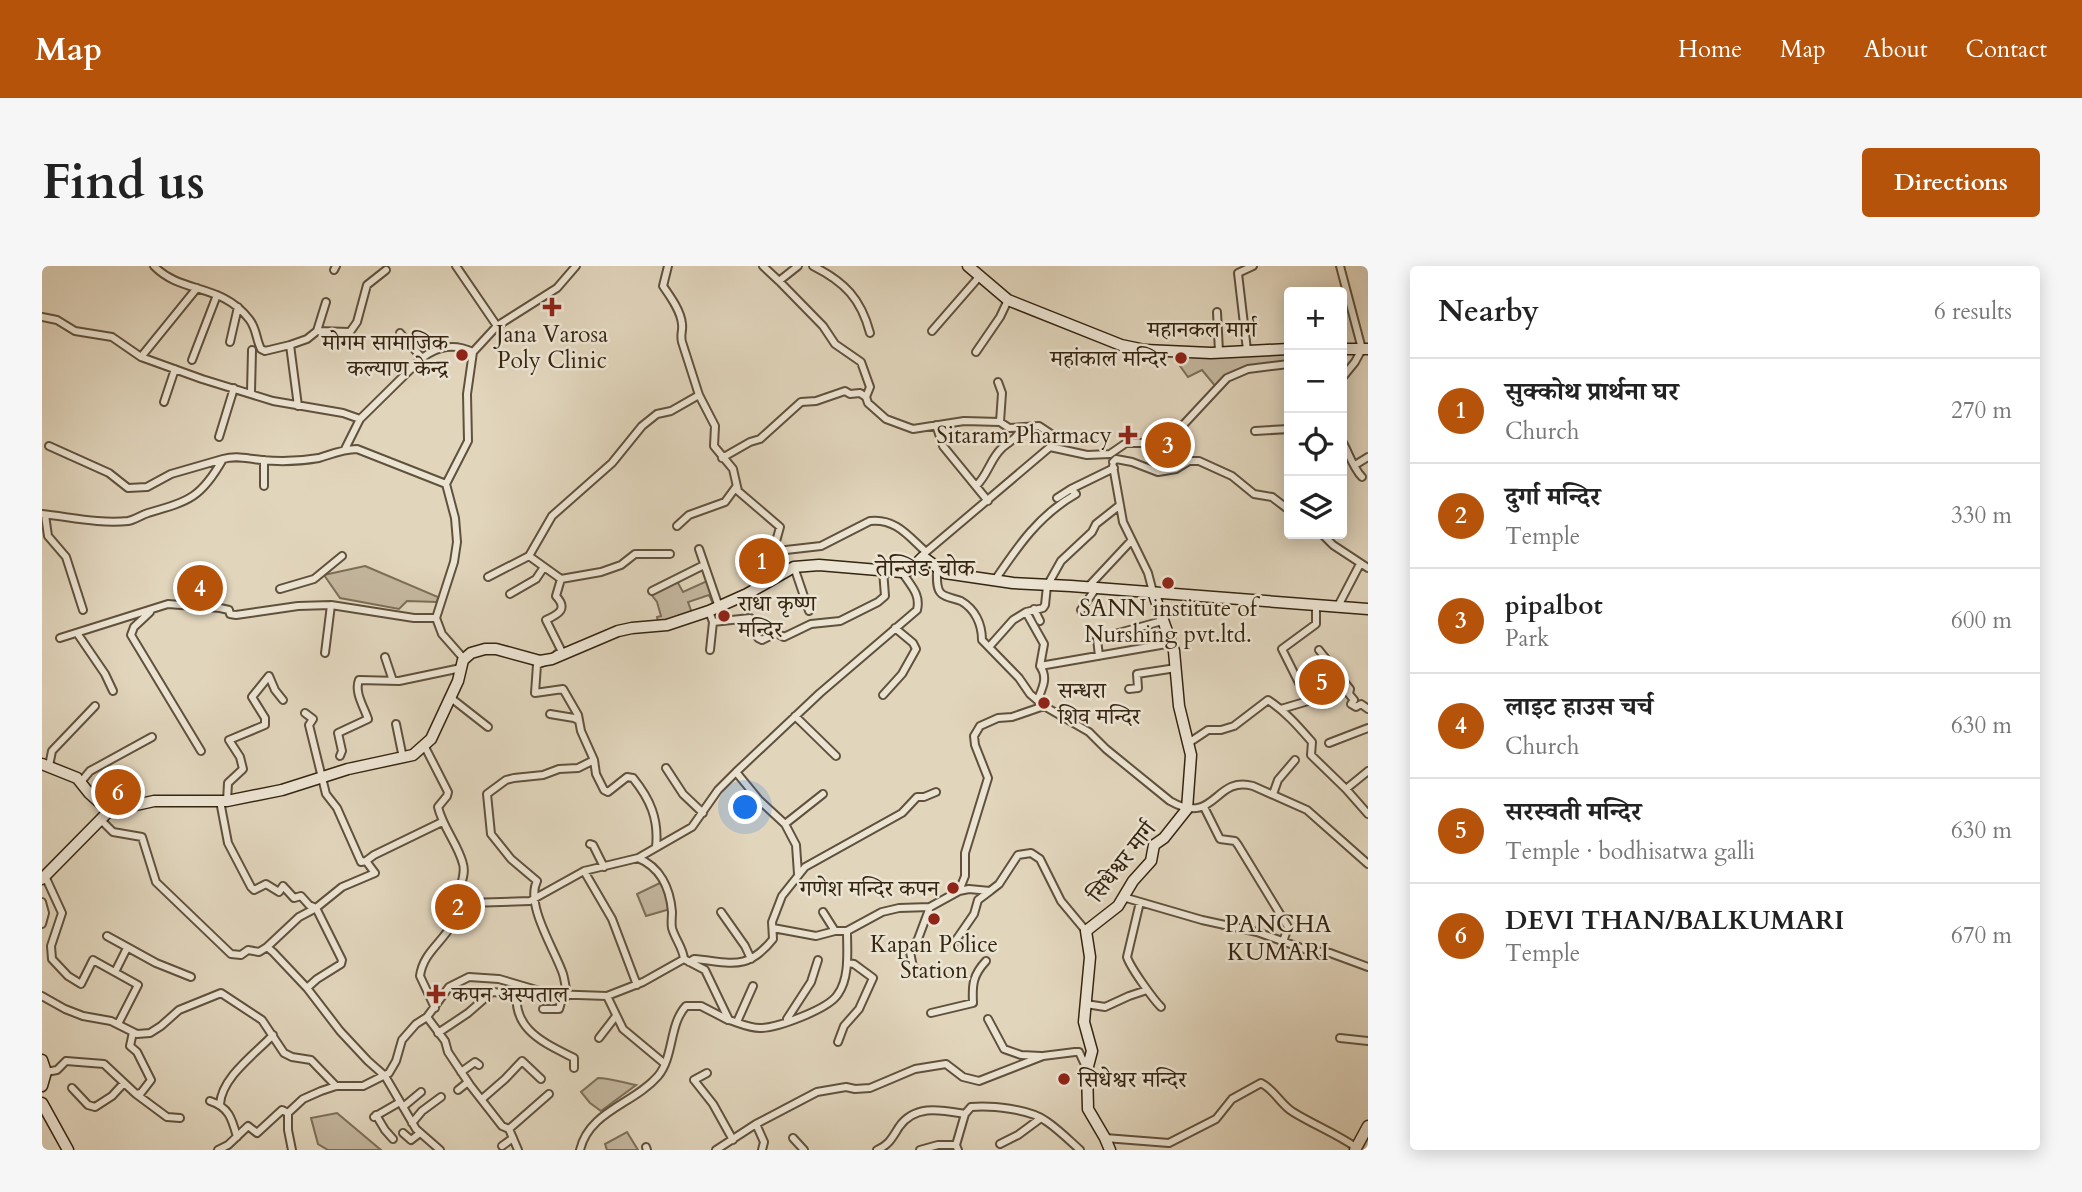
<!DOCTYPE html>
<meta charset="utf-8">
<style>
body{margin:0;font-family:Cardo,"Noto Serif Devanagari",serif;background:#f6f6f6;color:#222}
.controls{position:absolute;right:21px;top:21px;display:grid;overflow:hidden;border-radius:7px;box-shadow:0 4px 18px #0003}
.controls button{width:63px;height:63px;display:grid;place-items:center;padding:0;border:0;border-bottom:2px solid #e0e0e0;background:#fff;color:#222;font:35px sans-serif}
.you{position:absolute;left:704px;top:542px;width:24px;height:24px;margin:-18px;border:5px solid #fff;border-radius:50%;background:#1a73e8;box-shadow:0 0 0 10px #1a73e833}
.badge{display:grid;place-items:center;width:46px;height:46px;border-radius:50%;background:#b45309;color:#fff;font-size:23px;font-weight:700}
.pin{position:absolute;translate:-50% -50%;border:4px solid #fff;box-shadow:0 2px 7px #0006}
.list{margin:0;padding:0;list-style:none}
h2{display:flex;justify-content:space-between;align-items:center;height:91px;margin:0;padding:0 28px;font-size:30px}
h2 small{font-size:23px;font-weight:400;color:#767676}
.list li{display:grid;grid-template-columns:46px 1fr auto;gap:21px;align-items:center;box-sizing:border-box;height:105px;padding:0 28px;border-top:2px solid #e0e0e0}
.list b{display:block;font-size:26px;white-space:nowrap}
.list p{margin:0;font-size:23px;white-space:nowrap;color:#767676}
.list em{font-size:23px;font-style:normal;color:#767676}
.icon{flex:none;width:38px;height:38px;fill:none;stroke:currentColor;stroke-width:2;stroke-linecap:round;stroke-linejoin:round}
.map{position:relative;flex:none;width:1326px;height:884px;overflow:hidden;border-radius:7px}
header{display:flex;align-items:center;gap:42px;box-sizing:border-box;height:98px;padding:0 35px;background:#b45309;color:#fff}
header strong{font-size:33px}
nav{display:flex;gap:38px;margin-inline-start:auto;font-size:24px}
.intro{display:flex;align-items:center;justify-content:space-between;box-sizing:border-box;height:168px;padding:0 42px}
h1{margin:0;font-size:49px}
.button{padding:18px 32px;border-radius:7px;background:#b45309;color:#fff;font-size:24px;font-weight:700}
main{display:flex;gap:42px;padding:0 42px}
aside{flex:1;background:#fff;border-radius:7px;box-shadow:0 4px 18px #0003}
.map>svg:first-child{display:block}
.green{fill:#c4b79f;stroke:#7c6e58;stroke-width:2}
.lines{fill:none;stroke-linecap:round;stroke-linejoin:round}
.street-casing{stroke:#60513c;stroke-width:10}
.secondary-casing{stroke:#352511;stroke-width:13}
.street{stroke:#ece4d3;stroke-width:6}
.secondary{stroke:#ece4d3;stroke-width:10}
.poi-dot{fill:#8f2418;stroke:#ece4d3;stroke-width:2.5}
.labels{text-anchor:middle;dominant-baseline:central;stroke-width:5;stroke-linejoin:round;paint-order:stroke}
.street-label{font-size:23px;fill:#352511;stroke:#ece4d3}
.poi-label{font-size:23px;fill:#352511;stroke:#ece4d3;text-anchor:end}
.neighbourhood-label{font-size:24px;fill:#352511;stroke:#ece4d3}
</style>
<header>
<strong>Map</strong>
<nav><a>Home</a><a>Map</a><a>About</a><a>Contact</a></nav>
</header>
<div class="intro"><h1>Find us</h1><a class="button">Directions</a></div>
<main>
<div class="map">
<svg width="1326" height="884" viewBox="0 0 1326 884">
<rect width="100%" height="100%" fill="#e1d5bc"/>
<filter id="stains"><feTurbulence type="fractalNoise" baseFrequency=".00286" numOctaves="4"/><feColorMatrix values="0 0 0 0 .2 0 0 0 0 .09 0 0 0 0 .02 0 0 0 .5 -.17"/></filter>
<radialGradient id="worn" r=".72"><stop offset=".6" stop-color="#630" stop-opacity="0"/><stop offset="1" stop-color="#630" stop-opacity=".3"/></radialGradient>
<path class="green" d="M1247,84V97L1204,102L1174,121L1160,104L1146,111L1138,100L1143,96L1147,87Z
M323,300L396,331L395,336L365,335L357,343L298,332L282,309Z
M637,314L636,317L641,326L665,315L673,337L671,338L667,329L646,336L650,347L616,356L615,351L619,350L615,336L608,327Z
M620,616L628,643L604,650L595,628Z
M556,812C569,812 581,817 594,819L559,845L548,837L539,826Z
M295,847L339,884H286L276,878L269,852Z
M585,866L596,884H565L563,878Z"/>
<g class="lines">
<g class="street-casing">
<path id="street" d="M112,0C139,28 179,17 207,53C215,63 214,74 219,83L223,85L248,79
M414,0L455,60
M626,0L621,20C628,30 639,45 640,58C641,65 638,68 640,76L657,129L673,160L672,180L691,203L696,225L738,261L733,279L744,304
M721,0L737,15L756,0
M771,0C803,16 819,33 828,67
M1298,0L1320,83L1313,96L1300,112
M292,4L294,0
M737,15L781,60L793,78L819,96L828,121L824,131
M1175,46L1177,86
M0,51L15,54L33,65L70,71L99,91L160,113L231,135L301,147L318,153
M275,65L284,36
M890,65L937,11
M358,67L380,92
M188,76L196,41
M1205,84L1196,7L1211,0
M934,86L958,51L966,34
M99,91L155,22
M150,94L175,29
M956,116L960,127L958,156
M209,126L210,84
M122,136L133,103
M256,140L248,79L265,73L275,65L308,66L315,56L325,19L344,4
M894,159L901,180L946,235
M1213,165L1247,163
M177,171L192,122
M1300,175C1307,187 1311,202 1320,211
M7,180L67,207L86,222L105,221L129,208L181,193
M1008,181L1045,189L1068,188L1084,177H1119L1129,172L1185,112L1206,103L1247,98
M303,183L318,153L380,92C396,80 412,77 431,86
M680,192L708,176L718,173L759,136L774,135L803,125L808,128L818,127L824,131L826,137L844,153L871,163L922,155L958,156L967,162L997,160L1009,168L1012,176L1008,181L884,286L881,291
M222,194V220
M1071,196L1074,193L1090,196L1116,206L1134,203L1147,195H1157L1190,210L1212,228L1230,231L1247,244
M1313,199L1326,191
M1071,200L1081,256L1106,307L1111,326
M934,220C946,209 948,193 960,182C968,175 975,173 979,162
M1015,232L1029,223
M0,248C28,251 58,258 86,255C93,254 99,249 106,247C147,235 159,232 181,193C195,189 206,193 220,194C238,196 259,195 277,192C290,188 301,183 315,183L404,218
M3,249L6,270L24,291L41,344
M635,260L647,249L683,236L694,221
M1280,268L1291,279L1326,302
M657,283L677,341
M735,285L779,280L828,255C854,252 867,271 884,286
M752,301L767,345
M895,303C895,310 894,321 898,326C902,332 913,332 919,335C933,343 940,358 940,374L977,412L988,428L1002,440L1047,466L1064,483L1128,535C1174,561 1172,509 1211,520L1265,544L1326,598
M446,311L487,290
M519,313L487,290L510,250L570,197L600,160L615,148L629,145L657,129
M953,314C976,280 997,249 1034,228L1029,223L1072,202
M1046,321L1089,275
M238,323L272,313L300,290
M610,325L662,299
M468,328L494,313L502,301
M1295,342L1318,298
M992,343L998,355
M1039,344L1054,322
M667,345L671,356L668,384
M108,346L92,361L89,369L159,485
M984,346L1002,378L998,400C1006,411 1001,421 996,433
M671,356L708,352L716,372L720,374L734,367L742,371L769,358L798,355L836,336L843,330L841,304
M35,367L63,408L71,425
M18,372L126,338L178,342L187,344L188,348L194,349L256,340L289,339L372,352H394
M947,381L971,354L984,346L1001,342L1003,339L1005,320L1019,295L1050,266L1054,258L1078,239
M1277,384L1308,423L1307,428L1312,434L1309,438L1314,441L1319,438L1326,443
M283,387L289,339
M515,388L520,386L504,354C517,348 526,343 514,330L519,313L559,306L579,299L593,288H628
M1057,390L1055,373L1120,355
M343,391L351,415
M422,393L400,368L394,352L412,296L415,276L413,252L404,218L426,175L425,128L431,86L455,60L515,22L534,0
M502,396L495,399L493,427L521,423L536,449L539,465L552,494L554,508L562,524L566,526L585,511L591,512C608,533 617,553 614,581
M998,400L1130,377
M1087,423L1096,422L1095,408L1134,402
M841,429L860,408L874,383L871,377L853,362
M409,432L446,461
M1239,443L1266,435L1240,383L1274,358V339
M263,447L271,453L267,459L284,528L295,542L319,596L324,595
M508,448L532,452L536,454
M753,450L794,490
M354,458L361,492
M1148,476L1166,464H1179L1192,460L1226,434C1243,445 1256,460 1270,476L1269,489L1304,523L1326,548
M1287,477L1326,462
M383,481L406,526L405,530L396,541C401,562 416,578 421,598C425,612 413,626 416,642
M298,490L300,485L296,467L326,453C322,441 312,426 317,414L357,415L419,402
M7,500L10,485L53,440
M624,502L641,528L661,547
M694,506L717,534L743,558L754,579L756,608
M38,517L48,505L110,471
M1304,523L1326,505
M1231,528L1236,514L1253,494
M178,535L186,577L209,621L212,624L224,618L237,626L241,620L252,632L259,630L267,639L274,642L300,694L299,698L275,713L265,722
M185,535L186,517L201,503L198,491L187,474L223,459V452L210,431L227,410L233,424L241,434
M1162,541L1178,573L1193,575L1196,579L1246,661L1241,676
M59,554L71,566L100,571L114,616L189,688L199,689L206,684L217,686L225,681L231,686L265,722L298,765L326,795L343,810L374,863L398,884
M743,558L781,528
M548,578L551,579L562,601
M596,592C618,601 628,622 630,646C630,651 629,657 630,662C633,673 641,682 642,693
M542,605L570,653L595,719
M3,610L20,647L9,680L10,693L26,710L39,718L51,694L96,719L76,758
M917,625L927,623L948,625L957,618L976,589L989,587L998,593L1019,635L1044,665
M1081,631L1160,654L1215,666L1265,684L1288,687L1326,701
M0,636L3,647L0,658
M1098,636L1085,691C1088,701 1111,733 1119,741
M679,646L703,680L709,693
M781,646L793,665
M731,662L774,670L793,665H805
M65,670L114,697L149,711
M912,677L932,648L936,634L948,625
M225,681L257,651L274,642L300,621L333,607L324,595L332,589L400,556
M647,696L652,693C688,696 705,706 731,673L730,656L740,630L763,601L860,547L875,531H882L894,526
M878,705L871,701L868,686L876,673L888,641
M73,706L85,682
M476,719C467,762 500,776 532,792V802
M0,730L23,743L41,750L69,755L95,768L108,767L119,760L137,744L179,727L220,754L242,787L250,791L269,794L294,820
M525,730C524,723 523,715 521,708C513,684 483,639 495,615L469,593L449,568L445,528L464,514L472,512L501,509L517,503L536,502L552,494
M565,730L581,763L623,798
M1044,738L1063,741L1087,730L1105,724
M393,742L378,710C381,687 400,677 410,658C413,653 414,647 416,642L425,637L488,635L542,605L596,592L650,561L676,524L694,506L778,427L875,344C879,328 868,319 860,306
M501,743H517L521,730
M889,747L931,737C930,718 931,709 944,695
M385,751L403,775L406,786L428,819L460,860L467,863L476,884
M745,753L769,716L776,694
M946,753L962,783L979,789L999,790
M695,756L711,720
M396,767L426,747L450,726L474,728
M557,772L574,750
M1298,772L1326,775
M796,776L802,760L817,743L831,712L812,698L805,697
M4,806L15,804L24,795L62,798L94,828L99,827L109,814L95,786L88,780L91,766
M419,806L433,796L437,799
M665,807L652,814L671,838L691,874
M30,822L46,839L53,841L70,830L82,817
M416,824L426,816
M94,828L125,851L138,852
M440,833L463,813L480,795L499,813
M168,835C187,841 190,853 195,871
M178,838C180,811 213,788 231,769
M361,841L379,826
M246,847V864L250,884
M334,849L343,864L351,873
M332,851L358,836
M370,857L380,845L399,831
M714,858L722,876L720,884
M467,863L507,828
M361,867L369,874L378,867
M751,872L762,884
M1063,872L1127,877L1174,853L1190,833L1219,817C1233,824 1238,838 1251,846C1272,859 1295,868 1315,882
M958,878L976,869L999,852
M460,880L471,872
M604,881L605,884
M176,884L186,879L206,860L215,867L240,844L246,847L261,833L279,825L294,820H321L347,807L354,795L360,774L374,758L385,751L407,721L427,711L457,713L508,728L565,730L601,716L642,693L663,704L687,754C697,757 707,762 718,762C735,762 787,743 796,728C808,711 805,685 805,665L840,646L857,642L888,641L917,625L923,610V587L946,512L933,479L932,470L938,460L956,452L970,451L1002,440
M538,884C547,845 592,838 616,810C632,791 627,758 644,740H659L686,754
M674,884L714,858L775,826L804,821L813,823L828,822L873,803L904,798L921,811L937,815L1001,790L1033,786H1037L1044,801
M835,884C847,879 850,872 857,861C873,838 899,844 923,848
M878,884L896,879H914
M916,884L914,879L923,848L929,841C948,839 988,843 1004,855C1016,863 1027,874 1038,884"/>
</g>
<g class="secondary-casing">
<path id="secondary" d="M926,0L966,34L1079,79L1103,84L1169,87L1247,83
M1300,83H1326
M0,498L35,512L47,527L67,545
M0,613L67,545L112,535H185L240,524L306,503L371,489L389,473L416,415L421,394L429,387L443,383H454L498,395L510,393L576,365L590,362L625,359L667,345L705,328L752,301L777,299L860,306L868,304L881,291L903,307L971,317L1029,320L1326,343
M0,794L4,806L0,820
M0,837L26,884
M1068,884L1063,872L1046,843L1045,804L1050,785L1042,756L1048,691L1044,665L1076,640L1091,615L1109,595L1112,579L1122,572L1145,543L1149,489L1137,440L1132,385L1111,326
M1313,884L1326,860"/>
</g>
<use href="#street" class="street"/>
<use href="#secondary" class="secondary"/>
</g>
<g class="poi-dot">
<path d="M506.5 30.5h7v7h7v7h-7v7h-7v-7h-7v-7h7z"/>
<circle cx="420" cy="89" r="7"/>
<circle cx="1139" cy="92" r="7"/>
<path d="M1082.5 158.5h7v7h7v7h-7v7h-7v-7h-7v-7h7z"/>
<circle cx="1126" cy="317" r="7"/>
<circle cx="682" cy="350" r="7"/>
<circle cx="1002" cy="437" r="7"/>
<circle cx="911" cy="622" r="7"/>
<circle cx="892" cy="653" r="7"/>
<path d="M390.5 717.5h7v7h7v7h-7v7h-7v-7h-7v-7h7z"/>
<circle cx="1022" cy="813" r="7"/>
</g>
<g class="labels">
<g class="street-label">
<text x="1160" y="63">महानकल मार्ग</text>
<text transform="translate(1080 596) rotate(-52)">सिधेश्वर मार्ग</text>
</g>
<g class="poi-label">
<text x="510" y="68" text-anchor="middle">Jana Varosa<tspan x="510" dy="26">Poly Clinic</tspan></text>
<text x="406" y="76">मोगम सामाजिक<tspan x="406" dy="26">कल्याण केन्द्र</tspan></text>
<text x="1125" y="92">महांकाल मन्दिर</text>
<text x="1070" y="169">Sitaram Pharmacy</text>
<text x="696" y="337" text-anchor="start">राधा कृष्ण<tspan x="696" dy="26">मन्दिर</tspan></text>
<text x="1126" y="342" text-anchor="middle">SANN institute of<tspan x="1126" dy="26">Nurshing pvt.ltd.</tspan></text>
<text x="1016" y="424" text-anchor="start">सन्धरा<tspan x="1016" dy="26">शिव मन्दिर</tspan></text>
<text x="897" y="622">गणेश मन्दिर कपन</text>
<text x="892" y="678" text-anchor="middle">Kapan Police<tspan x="892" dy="26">Station</tspan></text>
<text x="410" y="728" text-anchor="start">कपन अस्पताल</text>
<text x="1036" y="813" text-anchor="start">सिधेश्वर मन्दिर</text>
</g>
<g class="neighbourhood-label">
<text x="883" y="302">तेन्जिङ चोक</text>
<text x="1236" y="658">PANCHA<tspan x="1236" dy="28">KUMARI</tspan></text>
</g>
</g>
<rect width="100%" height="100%" filter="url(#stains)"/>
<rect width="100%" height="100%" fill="url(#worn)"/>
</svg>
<div class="controls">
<button>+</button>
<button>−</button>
<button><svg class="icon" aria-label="locate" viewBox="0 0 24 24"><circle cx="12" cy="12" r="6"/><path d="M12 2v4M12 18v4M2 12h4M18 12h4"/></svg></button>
<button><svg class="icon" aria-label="layers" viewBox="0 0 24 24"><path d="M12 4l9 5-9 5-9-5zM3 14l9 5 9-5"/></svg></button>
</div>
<div class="you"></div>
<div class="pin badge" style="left:720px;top:295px">1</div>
<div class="pin badge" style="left:416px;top:641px">2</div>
<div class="pin badge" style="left:1126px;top:179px">3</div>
<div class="pin badge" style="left:158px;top:322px">4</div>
<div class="pin badge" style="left:1280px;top:416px">5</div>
<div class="pin badge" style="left:76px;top:526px">6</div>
</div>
<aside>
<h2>Nearby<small>6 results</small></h2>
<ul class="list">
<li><span class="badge">1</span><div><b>सुक्कोथ प्रार्थना घर</b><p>Church</p></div><em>270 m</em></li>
<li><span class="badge">2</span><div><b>दुर्गा मन्दिर</b><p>Temple</p></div><em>330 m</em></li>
<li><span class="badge">3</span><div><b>pipalbot</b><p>Park</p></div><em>600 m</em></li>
<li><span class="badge">4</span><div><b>लाइट हाउस चर्च</b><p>Church</p></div><em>630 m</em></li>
<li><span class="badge">5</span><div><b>सरस्वती मन्दिर</b><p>Temple · bodhisatwa galli</p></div><em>630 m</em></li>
<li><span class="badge">6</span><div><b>DEVI THAN/BALKUMARI</b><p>Temple</p></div><em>670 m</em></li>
</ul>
</aside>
</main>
